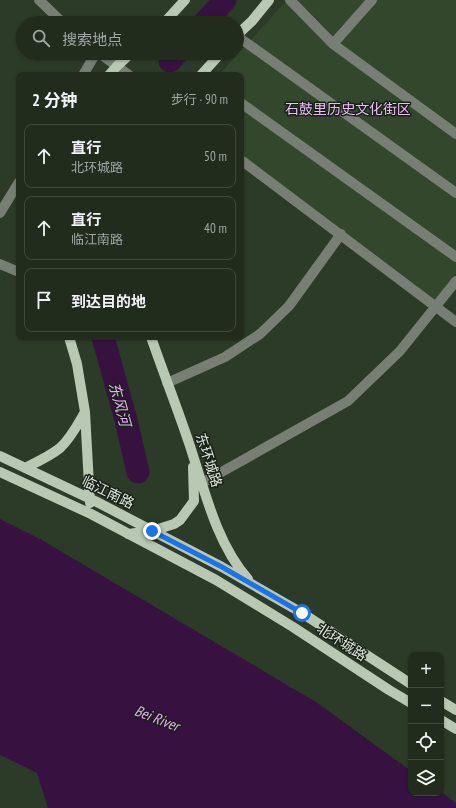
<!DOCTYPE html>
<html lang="zh">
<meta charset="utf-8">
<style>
body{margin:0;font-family:"PT Sans Narrow","Noto Sans SC",sans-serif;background:#2d382a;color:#f1f3f6}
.controls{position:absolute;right:12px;bottom:12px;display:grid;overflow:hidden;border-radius:8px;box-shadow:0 1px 3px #0004}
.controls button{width:36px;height:36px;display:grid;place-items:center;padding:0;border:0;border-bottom:1px solid #3e483b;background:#212c1d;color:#f1f3f6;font:20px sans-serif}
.stop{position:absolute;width:12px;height:12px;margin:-9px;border:3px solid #1a73e8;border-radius:50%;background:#fff}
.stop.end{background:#1a73e8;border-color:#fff;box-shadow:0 1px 4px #0008}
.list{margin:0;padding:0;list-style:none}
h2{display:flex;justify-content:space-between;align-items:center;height:52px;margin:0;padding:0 16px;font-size:17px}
h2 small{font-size:13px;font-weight:400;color:#a2a7a4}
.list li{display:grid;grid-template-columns:26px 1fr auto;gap:12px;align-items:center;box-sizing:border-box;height:64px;margin:0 8px 8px;padding:0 8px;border:1px solid #3e483b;border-radius:8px}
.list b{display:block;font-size:15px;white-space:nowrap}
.list p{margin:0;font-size:13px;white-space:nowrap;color:#a2a7a4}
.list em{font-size:13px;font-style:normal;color:#a2a7a4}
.icon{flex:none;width:22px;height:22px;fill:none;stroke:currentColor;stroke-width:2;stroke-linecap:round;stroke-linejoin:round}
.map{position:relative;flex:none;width:456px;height:808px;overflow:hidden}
.search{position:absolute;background:#212c1d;box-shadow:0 1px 3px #0004;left:16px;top:16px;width:228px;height:44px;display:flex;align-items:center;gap:10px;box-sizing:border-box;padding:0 14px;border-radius:22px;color:#a2a7a4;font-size:15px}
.panel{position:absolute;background:#212c1d;box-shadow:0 1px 3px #0004;left:16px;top:72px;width:228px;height:268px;border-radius:8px}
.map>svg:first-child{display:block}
.built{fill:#33472d}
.water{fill:#371241}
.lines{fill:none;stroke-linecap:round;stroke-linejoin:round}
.river{stroke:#371241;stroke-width:23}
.minor{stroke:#777f75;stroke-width:10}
.major{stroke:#b8c8b3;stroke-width:10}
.route{stroke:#1a73e8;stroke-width:5}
.labels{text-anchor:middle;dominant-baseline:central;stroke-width:3;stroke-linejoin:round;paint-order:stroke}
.park-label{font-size:14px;fill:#edbdfa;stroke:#192017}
.street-label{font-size:14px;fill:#dce6d9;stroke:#192017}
.water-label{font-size:15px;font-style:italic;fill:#e7acf8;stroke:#192017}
</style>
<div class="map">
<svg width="456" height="808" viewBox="0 0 456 808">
<rect width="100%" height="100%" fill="#2c3b27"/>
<path class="built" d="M287,0H456V273L429,307L241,166V75H219Z"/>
<path class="water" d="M0,519L40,539L316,702L411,771V793L441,792L456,803V808H48L37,773L0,755Z"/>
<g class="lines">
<path class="river" d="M204,23L225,0
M170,61L177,53
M103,337L126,420L138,472"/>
<path class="minor" d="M39,0L63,23
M290,0L333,44L456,134
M237,36L456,193
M333,44L372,0
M99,53L129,75
M83,75L96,53
M241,103L456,257
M241,160L456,322
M0,213L19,182
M0,264L19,272
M167,383L225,357L260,334L289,306L341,234
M202,483L348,401L400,351L456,281"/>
<path class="major" d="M164,23L185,0
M237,35L252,21L269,0
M109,75L117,66L131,53
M201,75L221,53
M69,337L77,364L85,412L90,503
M151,337C163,372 177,407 189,443C204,488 216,543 248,579
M0,456L97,502L222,567L302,613L411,684
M25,468C37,462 50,456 60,448C71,438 78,424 85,412
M0,472L91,514L216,580L293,627L389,690L411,703
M128,534L152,531L174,524L180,520L194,501L193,467
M441,701L456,710
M441,720L456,729"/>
</g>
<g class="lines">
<path class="route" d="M152,531L222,567L302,613"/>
</g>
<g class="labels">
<g class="park-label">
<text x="348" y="109">石鼓里历史文化街区</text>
</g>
<g class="street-label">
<text transform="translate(209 460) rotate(72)">东环城路</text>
<text transform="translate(108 492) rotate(26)">临江南路</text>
<text transform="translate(342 642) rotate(33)">北环城路</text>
</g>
<g class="water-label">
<text transform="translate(120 404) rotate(75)">东风河</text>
<text transform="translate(157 718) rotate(21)">Bei River</text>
</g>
</g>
</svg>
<div class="controls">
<button>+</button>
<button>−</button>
<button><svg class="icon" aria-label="locate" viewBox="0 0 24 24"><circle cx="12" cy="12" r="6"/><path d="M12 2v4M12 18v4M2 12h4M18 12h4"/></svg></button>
<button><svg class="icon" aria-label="layers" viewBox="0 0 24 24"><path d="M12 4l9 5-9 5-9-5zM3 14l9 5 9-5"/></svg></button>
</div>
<div class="stop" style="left:302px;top:613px"></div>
<div class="stop end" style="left:152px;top:531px"></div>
<div class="search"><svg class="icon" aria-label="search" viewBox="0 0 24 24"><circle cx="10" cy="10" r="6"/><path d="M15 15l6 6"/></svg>搜索地点</div>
<section class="panel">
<h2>2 分钟<small>步行 · 90 m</small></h2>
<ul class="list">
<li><svg class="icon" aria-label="ahead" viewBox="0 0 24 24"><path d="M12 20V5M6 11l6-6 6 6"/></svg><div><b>直行</b><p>北环城路</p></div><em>50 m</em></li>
<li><svg class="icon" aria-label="ahead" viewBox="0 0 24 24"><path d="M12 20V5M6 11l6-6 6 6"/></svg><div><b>直行</b><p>临江南路</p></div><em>40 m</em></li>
<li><svg class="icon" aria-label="arrive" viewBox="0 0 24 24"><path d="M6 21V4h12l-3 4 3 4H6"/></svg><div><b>到达目的地</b></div></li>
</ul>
</section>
</div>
